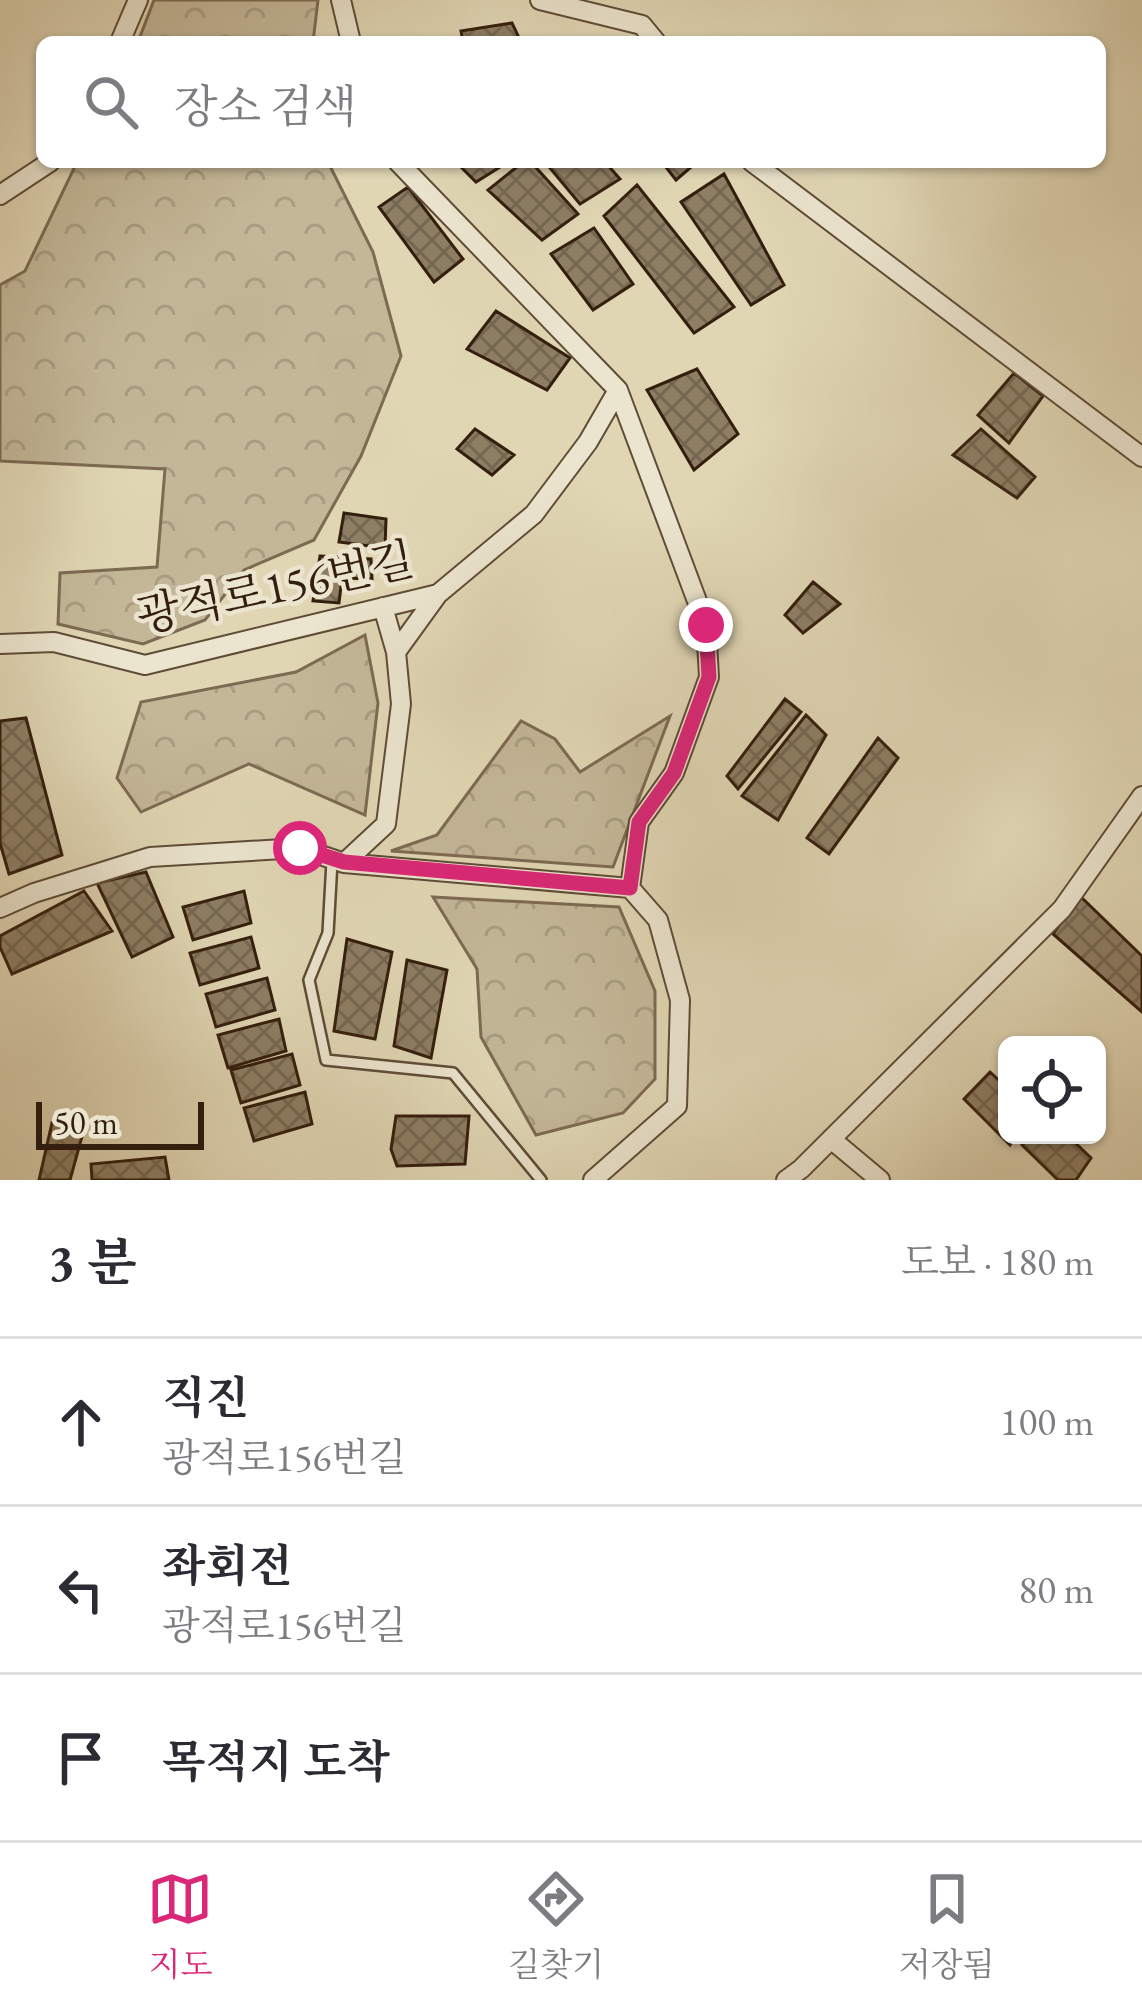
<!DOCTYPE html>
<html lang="ko">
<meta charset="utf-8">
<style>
body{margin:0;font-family:"EB Garamond","Noto Serif KR",serif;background:#f2f2f3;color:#2b2b33}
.controls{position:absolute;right:36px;bottom:36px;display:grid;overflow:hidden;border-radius:18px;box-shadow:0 3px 9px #0004}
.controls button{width:108px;height:108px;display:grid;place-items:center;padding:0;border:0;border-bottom:3px solid #e1e1e2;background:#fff;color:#2b2b33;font:60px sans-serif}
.scale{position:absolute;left:36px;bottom:30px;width:168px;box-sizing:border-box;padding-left:12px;border:6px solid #341e0d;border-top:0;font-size:33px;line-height:42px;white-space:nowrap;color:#341e0d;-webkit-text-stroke:9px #ebe4ce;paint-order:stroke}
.stop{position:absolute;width:36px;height:36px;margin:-27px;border:9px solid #db2777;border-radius:50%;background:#fff}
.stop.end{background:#db2777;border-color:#fff;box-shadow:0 3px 12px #0008}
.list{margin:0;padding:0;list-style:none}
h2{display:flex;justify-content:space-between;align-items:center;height:156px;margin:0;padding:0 48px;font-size:51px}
h2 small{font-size:39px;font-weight:400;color:#7c7c81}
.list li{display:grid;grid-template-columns:78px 1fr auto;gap:36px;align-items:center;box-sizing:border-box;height:168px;padding:0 48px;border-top:3px solid #e1e1e2}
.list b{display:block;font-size:45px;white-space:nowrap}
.list p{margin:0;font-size:39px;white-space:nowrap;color:#7c7c81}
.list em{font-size:39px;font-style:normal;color:#7c7c81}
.icon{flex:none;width:66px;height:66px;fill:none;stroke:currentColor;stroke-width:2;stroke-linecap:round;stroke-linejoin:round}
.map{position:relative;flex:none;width:1142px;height:1180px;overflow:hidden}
.search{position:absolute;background:#fff;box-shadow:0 3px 9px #0004;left:36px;right:36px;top:36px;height:132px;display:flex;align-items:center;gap:30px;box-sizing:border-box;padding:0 42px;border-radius:18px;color:#7c7c81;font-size:45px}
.sheet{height:660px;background:#fff}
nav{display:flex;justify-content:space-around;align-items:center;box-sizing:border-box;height:168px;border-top:3px solid #e1e1e2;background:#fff;font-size:33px;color:#7c7c81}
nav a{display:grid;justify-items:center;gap:6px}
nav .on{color:#db2777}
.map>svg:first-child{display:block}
.forest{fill:url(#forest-crowns);stroke:#7c6a52;stroke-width:3}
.building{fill:url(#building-cross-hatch);stroke:#341e0d;stroke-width:3}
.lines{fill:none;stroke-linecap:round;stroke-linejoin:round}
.service-casing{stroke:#5f4c37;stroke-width:14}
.minor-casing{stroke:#5f4c37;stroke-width:22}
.service{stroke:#ebe4ce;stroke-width:9}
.minor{stroke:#ebe4ce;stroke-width:18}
.route{stroke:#db2777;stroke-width:15}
.labels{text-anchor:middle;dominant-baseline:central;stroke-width:9;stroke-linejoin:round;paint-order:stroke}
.street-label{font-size:45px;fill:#341e0d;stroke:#ebe4ce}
</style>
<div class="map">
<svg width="1142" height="1180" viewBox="0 0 1142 1180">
<defs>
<pattern id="forest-crowns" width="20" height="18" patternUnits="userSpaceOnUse" patternTransform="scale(3)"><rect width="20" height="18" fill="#c3b798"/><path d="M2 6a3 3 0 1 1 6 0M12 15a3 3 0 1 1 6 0" fill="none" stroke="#a89d82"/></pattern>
<pattern id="building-cross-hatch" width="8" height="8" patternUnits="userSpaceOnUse" patternTransform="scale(3)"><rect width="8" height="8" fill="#8d7e64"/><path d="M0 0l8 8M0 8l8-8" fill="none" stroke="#746751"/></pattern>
</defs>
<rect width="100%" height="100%" fill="#e0d6b4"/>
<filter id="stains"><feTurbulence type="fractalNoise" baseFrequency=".00167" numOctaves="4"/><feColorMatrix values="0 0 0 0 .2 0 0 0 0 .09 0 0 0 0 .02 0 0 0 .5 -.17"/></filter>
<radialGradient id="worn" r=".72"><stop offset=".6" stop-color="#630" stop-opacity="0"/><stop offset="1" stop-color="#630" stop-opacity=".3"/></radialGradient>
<path class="forest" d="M154,0H318L313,42H138Z
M77,162H328L373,252L401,356L361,456L314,540L244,570L205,620L143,644L58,624L60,573L157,567L165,469L0,461V285L25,271Z
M365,635L378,703L365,815L249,764L141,812L117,778L141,702L296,672Z
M670,716L613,867L391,851L437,835L521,721L555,739L580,772Z
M433,897L619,907L655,991V1079L623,1113L536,1135L481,1037L477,969Z"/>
<path class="building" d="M512,23L521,42H463L461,31Z
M456,162H508L476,182Z
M523,162H531L578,214L542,240L488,190Z
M545,162H605L620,179L580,204Z
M662,162H697L676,180Z
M724,174L784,285L751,305L681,202Z
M637,185L734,307L694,333L604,216Z
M408,187L463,259L434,282L379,207Z
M594,228L633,284L593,310L551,254Z
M496,311L570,358L547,390L467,349Z
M697,369L738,434L694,470L647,390Z
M1014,373L1043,396L1009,443L978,415Z
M475,429L514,455L492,475L457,449Z
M981,429L1035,477L1017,498L953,455Z
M344,513L386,519L385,548L339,542Z
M320,556L371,559L372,579L342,578L339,603L313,601Z
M813,582L840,604L803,633L785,615Z
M785,699L801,712L738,789L727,776Z
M806,715L826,735L778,820L742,796Z
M26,718L62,855L9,874L0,843V721Z
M878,738L898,758L829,854L807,838Z
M146,872L173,937L132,957L97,883Z
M84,891L112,931L12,974L0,947V936Z
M244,891L251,923L193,940L183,907Z
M1080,896L1142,956V1012L1053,934Z
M251,937L259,968L200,985L190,953Z
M347,939L392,952L375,1039L334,1031Z
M407,960L447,970L431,1058L394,1046Z
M267,978L275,1010L216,1027L206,994Z
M279,1019L286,1051L228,1068L218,1035Z
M292,1054L300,1085L241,1103L231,1070Z
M990,1072L1007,1088V1135H1017L1010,1145L964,1099Z
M305,1092L312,1124L254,1141L244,1108Z
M396,1116H469L465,1164L397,1166L391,1149Z
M52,1123L83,1133L70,1180H39Z
M1031,1135H1067L1091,1158L1076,1180H1058L1022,1145Z
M165,1157L169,1180H92L91,1164Z"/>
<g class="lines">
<g class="service-casing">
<path id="service" d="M332,861L328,933L309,980L326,1060L453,1073L541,1180"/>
</g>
<g class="minor-casing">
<path id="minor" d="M341,0L351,42
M540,0L642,25L656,42
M120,42L138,0
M398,162L618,390L706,625L709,677L674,773L639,822L630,888L658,920L680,1000L677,1106L593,1180
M752,162L1142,457
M0,195L50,162
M383,607L396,652
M0,644L54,642L145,665L438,594L534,514L588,442L618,390
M344,863L386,824L401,704L396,652L438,594
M0,908L34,893L150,857L300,848L344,863L630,888
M831,1139L880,1180
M786,1180L801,1169L1062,909L1142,796"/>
</g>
<use href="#service" class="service"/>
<use href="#minor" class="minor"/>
</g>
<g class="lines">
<path class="route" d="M300,848L344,862L630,888L639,822L674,773L709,677L706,625"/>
</g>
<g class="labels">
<g class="street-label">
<text transform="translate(275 587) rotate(-12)">광적로156번길</text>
</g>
</g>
<rect width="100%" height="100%" filter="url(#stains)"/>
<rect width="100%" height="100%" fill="url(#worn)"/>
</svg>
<div class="controls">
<button><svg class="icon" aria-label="locate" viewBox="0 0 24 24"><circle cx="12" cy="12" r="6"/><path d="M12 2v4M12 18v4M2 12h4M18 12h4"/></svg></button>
</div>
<div class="scale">50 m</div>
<div class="stop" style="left:300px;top:848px"></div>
<div class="stop end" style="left:706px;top:625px"></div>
<div class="search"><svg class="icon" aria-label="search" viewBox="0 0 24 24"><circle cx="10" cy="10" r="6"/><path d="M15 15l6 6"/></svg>장소 검색</div>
</div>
<section class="sheet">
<h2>3 분<small>도보 · 180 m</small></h2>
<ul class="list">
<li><svg class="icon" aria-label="ahead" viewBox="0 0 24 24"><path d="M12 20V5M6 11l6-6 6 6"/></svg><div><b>직진</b><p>광적로156번길</p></div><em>100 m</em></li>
<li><svg class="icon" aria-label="left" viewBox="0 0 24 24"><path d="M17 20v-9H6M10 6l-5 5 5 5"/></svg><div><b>좌회전</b><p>광적로156번길</p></div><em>80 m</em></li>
<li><svg class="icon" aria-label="arrive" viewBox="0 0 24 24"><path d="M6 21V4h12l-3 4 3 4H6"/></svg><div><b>목적지 도착</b></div></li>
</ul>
</section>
<nav>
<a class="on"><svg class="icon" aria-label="map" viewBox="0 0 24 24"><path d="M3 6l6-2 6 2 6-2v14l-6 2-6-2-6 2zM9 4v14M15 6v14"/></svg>지도</a>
<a><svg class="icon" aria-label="directions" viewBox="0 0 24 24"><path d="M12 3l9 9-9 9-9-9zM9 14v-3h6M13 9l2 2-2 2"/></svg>길찾기</a>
<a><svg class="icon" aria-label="saved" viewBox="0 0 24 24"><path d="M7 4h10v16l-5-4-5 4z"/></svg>저장됨</a>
</nav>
